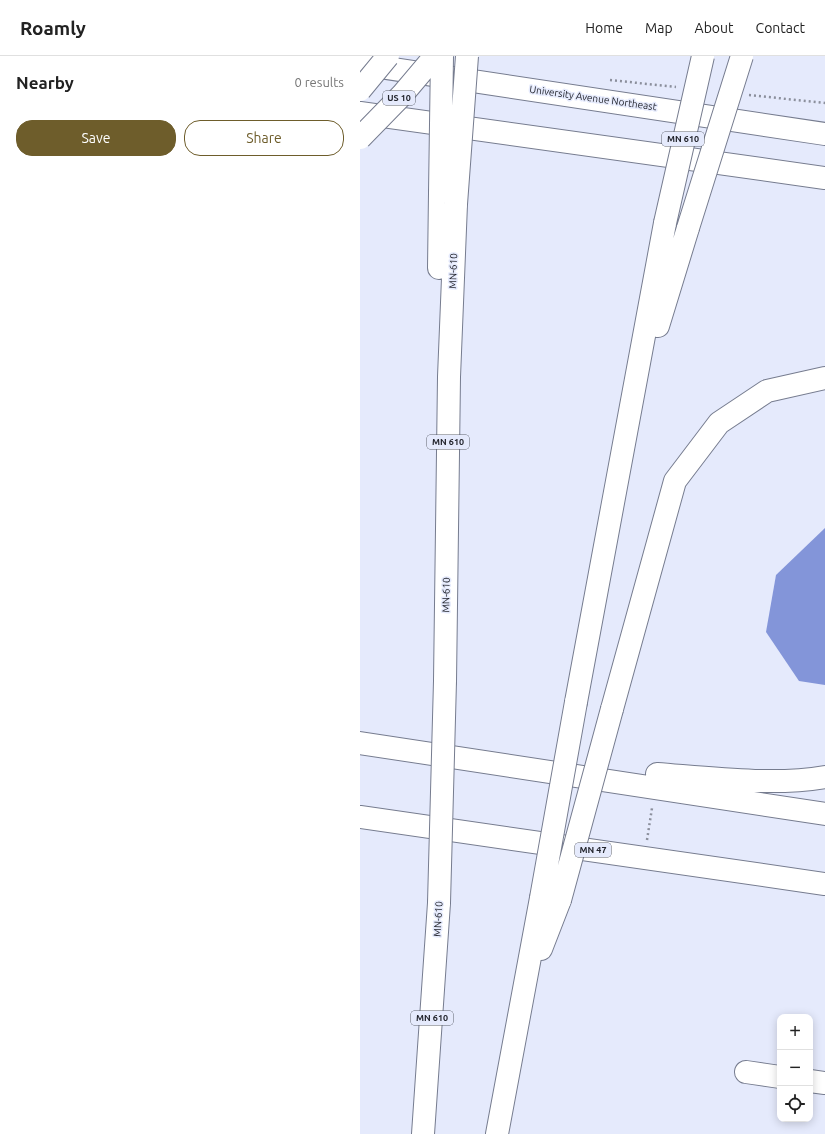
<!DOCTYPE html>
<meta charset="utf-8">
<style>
body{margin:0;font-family:Ubuntu,sans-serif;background:#f6f6f6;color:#222}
.controls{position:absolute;right:12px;bottom:12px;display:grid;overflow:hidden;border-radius:8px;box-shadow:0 2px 10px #0003}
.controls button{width:36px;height:36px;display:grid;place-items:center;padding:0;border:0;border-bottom:1px solid #e0e0e0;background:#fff;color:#222;font:20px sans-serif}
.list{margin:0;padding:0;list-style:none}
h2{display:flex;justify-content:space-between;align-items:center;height:52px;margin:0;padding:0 16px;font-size:17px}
h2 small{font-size:13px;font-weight:400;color:#767676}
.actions{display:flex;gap:8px;padding:12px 16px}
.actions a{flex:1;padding:9px 0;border:1px solid #6e5d2b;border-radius:16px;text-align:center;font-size:14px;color:#6e5d2b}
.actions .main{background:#6e5d2b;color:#fff}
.icon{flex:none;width:22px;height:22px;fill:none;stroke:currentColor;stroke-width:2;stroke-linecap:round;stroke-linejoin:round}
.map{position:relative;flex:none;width:465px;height:1078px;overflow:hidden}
header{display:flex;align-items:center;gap:24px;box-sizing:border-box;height:56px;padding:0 20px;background:#fff;border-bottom:1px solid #e0e0e0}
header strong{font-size:19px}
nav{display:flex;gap:22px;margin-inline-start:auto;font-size:14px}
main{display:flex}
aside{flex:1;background:#fff}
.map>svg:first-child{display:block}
.water{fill:#8395d9}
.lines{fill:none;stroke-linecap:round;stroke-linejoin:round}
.minor-casing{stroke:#767c8f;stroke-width:24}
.major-casing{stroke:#767c8f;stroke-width:24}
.highway-casing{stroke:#767c8f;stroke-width:24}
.path{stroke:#8b8f9c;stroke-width:2.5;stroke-dasharray:2 3;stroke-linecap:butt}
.minor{stroke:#fff;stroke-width:22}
.major{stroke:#fff;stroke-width:22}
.highway{stroke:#fff;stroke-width:22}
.highway-bridge-casing{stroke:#767c8f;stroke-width:24;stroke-linecap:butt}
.highway-bridge{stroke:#fff;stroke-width:22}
.labels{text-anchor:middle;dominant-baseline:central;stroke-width:3;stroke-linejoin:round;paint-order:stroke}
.shield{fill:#e5eafc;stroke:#5d606b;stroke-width:1}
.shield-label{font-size:9px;font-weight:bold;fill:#23252d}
.street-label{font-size:10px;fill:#23252d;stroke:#e5eafc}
</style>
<header>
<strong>Roamly</strong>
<nav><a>Home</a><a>Map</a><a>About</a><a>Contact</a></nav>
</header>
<main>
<aside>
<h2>Nearby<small>0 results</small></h2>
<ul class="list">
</ul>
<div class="actions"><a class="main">Save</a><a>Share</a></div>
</aside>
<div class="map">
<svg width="465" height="1078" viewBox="0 0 465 1078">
<rect width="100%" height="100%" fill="#e5eafc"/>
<path class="water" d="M465,472V629L439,625L406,576L416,519Z"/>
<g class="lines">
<g class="minor-casing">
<path id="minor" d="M386,1016L420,1021
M450,1025L465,1027"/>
</g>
<g class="major-casing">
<path id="major" d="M0,8L465,78
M0,57L465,122"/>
</g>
<g class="highway-casing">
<path id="highway" d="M79,212L80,137
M298,270L328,172
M85,625L89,321L96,148
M216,646L305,167
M252,653L315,425L359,367L407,335L465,322
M0,687L465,758
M297,718C349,722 414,730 465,721
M0,761L465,828
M181,893L200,844
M63,1078L79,847
M137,1078L181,842"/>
</g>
<path class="path" d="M250,24L316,31
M389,39L465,47
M287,784L292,752"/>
<use href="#minor" class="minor"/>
<use href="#major" class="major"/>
<use href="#highway" class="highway"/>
<g class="highway-bridge-casing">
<path id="highway-bridge" d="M0,34L28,0
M0,82L42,39L75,0
M80,137L82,0
M96,148L107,0
M305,167L343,0
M328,172L382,0
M181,842L216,646
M200,844L252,653
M79,847L85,625"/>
</g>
<use href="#highway-bridge" class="highway-bridge"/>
</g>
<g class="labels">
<g class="shield">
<rect x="23" y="35" width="32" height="14" rx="3"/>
<rect x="302" y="76" width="42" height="14" rx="3"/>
<rect x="67" y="379" width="42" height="14" rx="3"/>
<rect x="215" y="787" width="36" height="14" rx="3"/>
<rect x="51" y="955" width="42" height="14" rx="3"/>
</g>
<g class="shield-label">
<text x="39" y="42">US 10</text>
<text x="323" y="83">MN 610</text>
<text x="88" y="386">MN 610</text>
<text x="233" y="794">MN 47</text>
<text x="72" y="962">MN 610</text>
</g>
<g class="street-label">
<text transform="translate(233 42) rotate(8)">University Avenue Northeast</text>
<text transform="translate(93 215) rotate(-88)">MN-610</text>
<text transform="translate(86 539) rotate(-89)">MN-610</text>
<text transform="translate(78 863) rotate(-87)">MN-610</text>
</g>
</g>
</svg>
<div class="controls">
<button>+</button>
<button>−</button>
<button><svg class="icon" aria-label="locate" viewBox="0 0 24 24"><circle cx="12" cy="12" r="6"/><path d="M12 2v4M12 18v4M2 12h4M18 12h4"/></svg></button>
</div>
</div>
</main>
